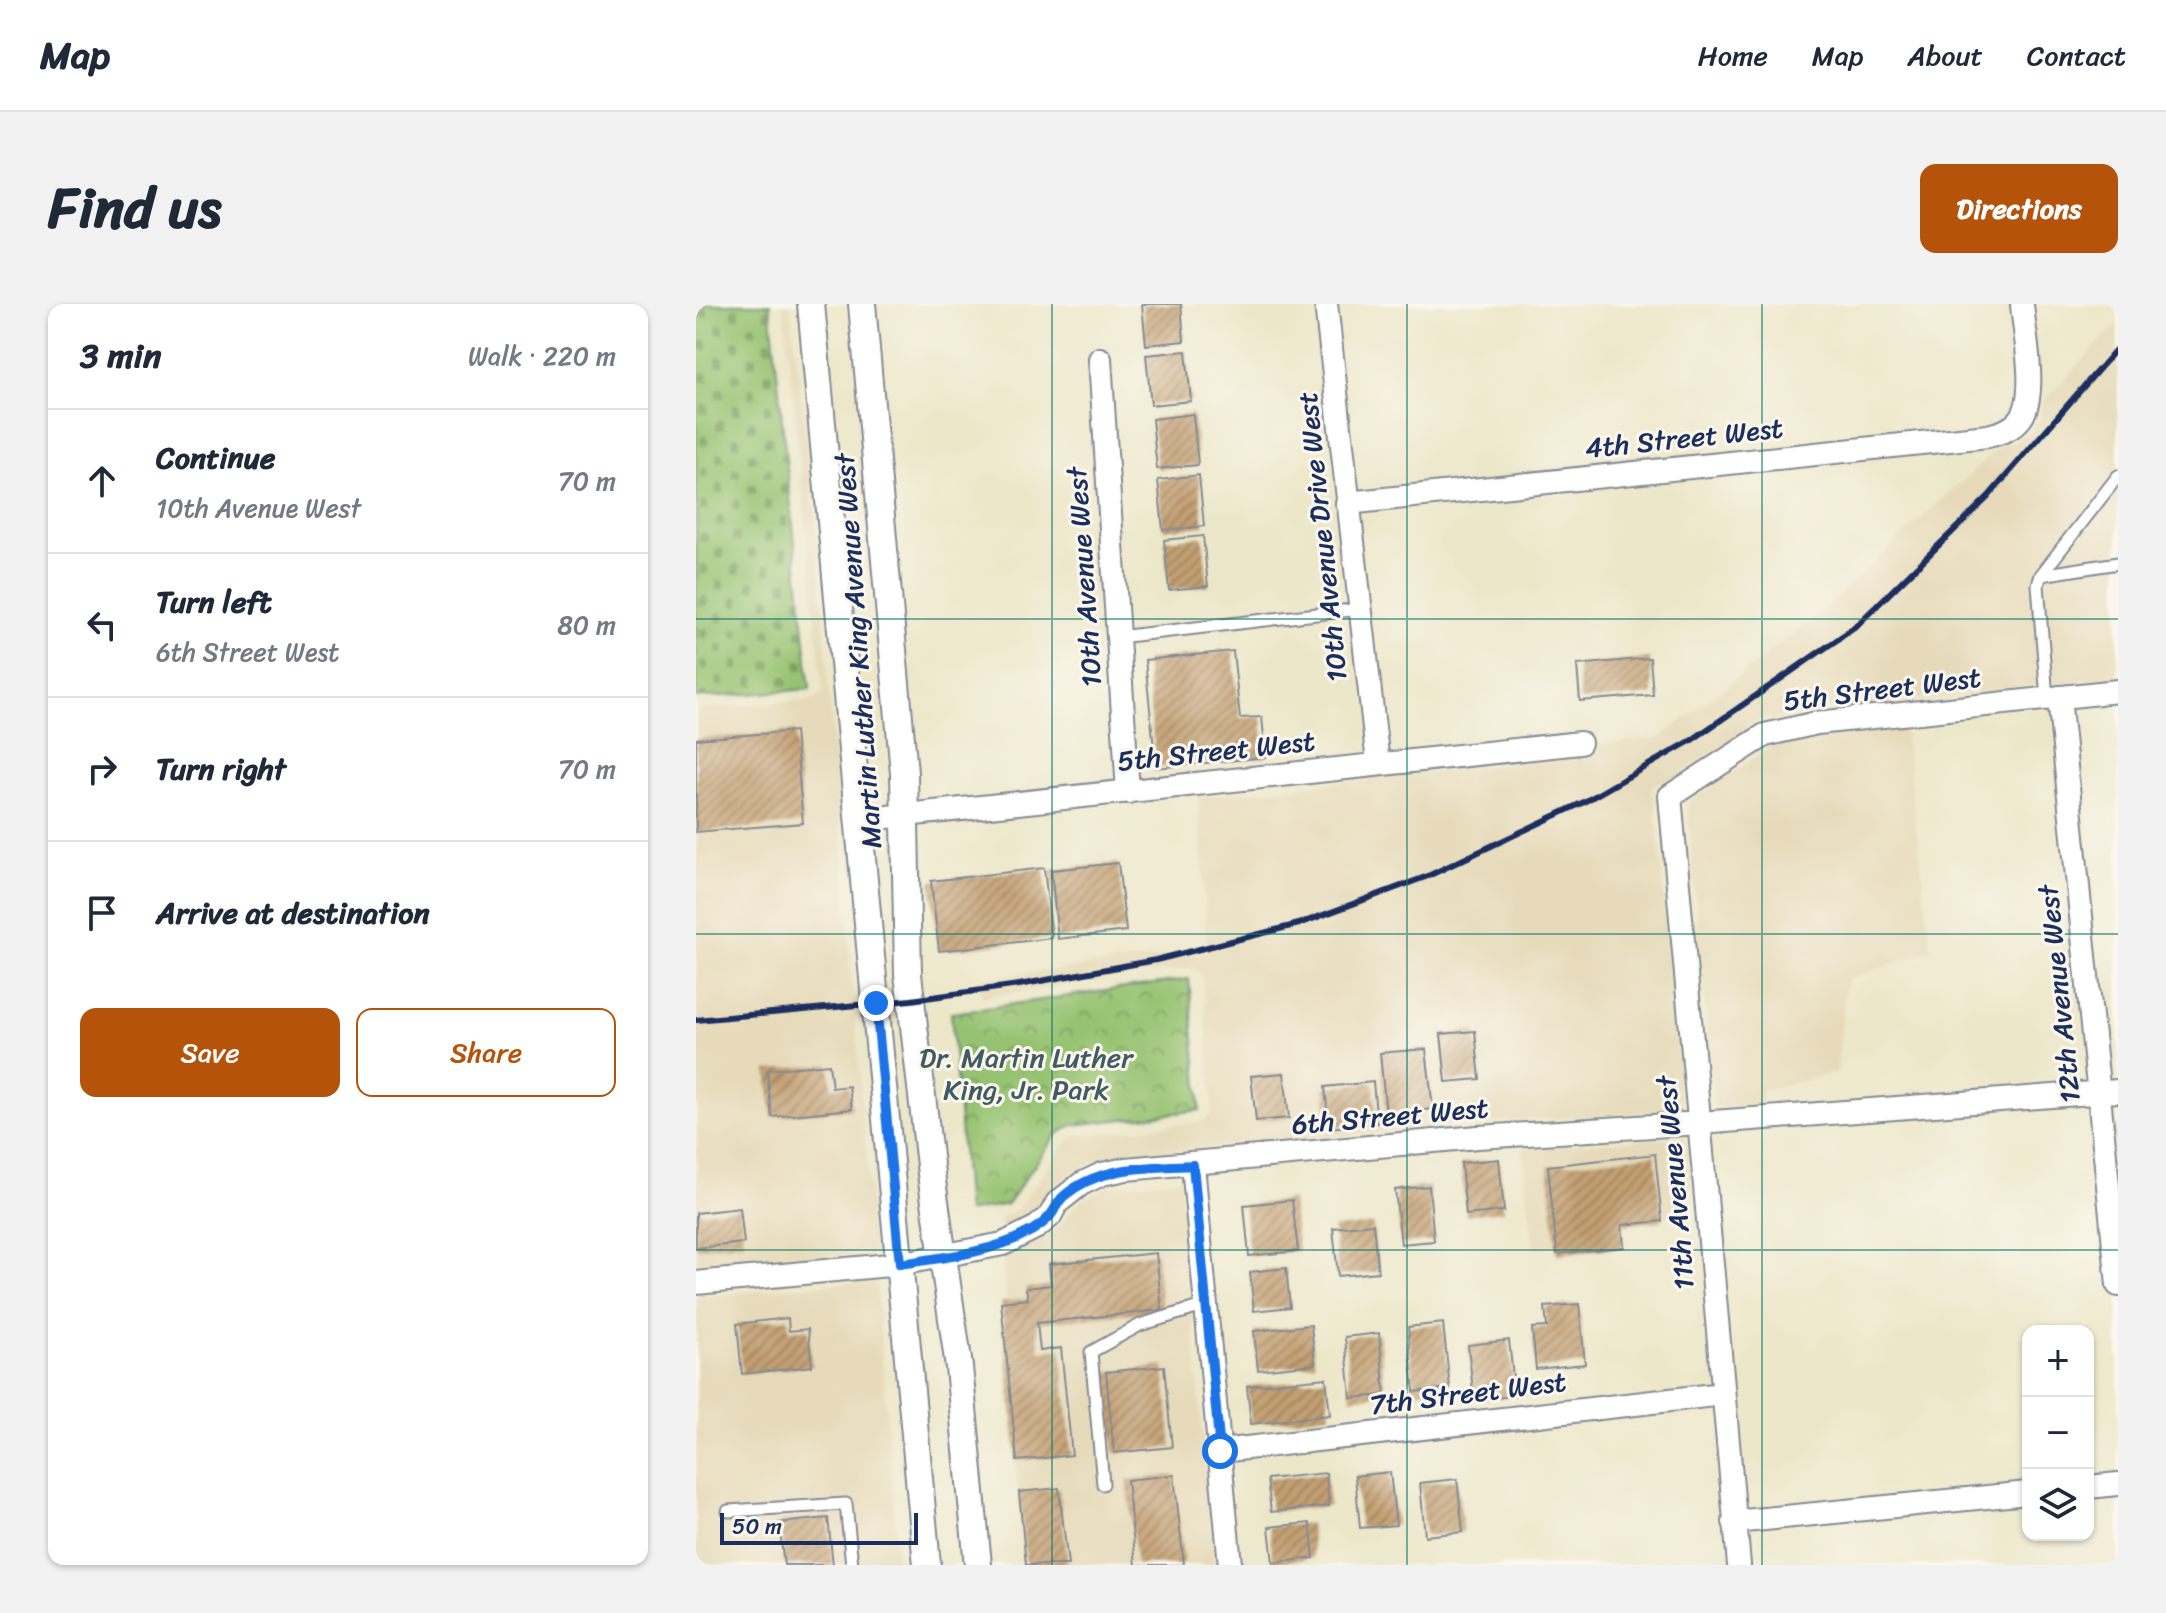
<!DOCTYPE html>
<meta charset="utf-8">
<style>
body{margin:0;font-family:Sriracha,sans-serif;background:#f2f2f3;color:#1f2937}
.controls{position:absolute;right:24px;bottom:24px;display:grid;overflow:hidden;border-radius:16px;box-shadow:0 2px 6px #0004}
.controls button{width:72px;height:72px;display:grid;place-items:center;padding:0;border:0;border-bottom:2px solid #e0e1e3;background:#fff;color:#1f2937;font:40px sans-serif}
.scale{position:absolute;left:24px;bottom:20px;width:198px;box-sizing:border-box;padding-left:8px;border:4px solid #1b2f5e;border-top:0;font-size:22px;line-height:28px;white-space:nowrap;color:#1b2f5e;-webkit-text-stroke:6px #fbf7ec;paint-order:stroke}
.stop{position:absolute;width:24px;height:24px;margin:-18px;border:6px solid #1a73e8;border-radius:50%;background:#fff}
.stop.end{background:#1a73e8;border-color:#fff;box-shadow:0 2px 8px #0008}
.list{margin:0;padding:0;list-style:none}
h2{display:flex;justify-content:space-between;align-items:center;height:104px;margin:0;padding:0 32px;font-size:34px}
h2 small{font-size:26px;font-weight:400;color:#747a83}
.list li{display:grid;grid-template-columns:52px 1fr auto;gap:24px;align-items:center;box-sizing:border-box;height:144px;padding:0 32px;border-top:2px solid #e0e1e3}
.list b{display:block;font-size:30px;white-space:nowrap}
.list p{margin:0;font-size:26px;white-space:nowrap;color:#747a83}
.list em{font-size:26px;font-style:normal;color:#747a83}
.actions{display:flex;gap:16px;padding:24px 32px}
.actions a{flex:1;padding:18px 0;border:2px solid #b45309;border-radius:16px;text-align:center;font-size:28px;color:#b45309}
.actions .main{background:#b45309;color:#fff}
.icon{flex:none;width:44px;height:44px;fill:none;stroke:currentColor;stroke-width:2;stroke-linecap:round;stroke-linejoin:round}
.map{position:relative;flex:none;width:1422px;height:1261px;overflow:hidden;border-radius:16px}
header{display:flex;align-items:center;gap:48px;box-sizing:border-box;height:112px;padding:0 40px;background:#fff;border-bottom:2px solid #e0e1e3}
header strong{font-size:38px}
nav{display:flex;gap:44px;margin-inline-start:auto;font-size:28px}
.intro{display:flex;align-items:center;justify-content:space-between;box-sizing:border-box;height:192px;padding:0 48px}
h1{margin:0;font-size:56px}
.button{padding:20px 36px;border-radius:16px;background:#b45309;color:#fff;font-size:28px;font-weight:700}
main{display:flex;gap:48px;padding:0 48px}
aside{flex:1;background:#fff;border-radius:16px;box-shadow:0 2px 6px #0004}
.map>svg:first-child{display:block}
.built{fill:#e6daba}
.cemetery{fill:url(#cemetery-stones);stroke:#587968;stroke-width:2}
.park{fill:url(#park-crowns);stroke:#587968;stroke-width:2}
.building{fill:url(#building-hatch)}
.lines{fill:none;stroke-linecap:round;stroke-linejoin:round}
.service-casing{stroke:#848b94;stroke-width:15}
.minor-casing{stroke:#848b94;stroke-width:26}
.tertiary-casing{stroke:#848b94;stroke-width:30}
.service{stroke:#fff;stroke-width:11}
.minor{stroke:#fff;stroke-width:22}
.tertiary{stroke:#fff;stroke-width:26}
.rail{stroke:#1b2f5e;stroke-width:6}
.route{stroke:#1a73e8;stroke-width:10}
.grid{fill:none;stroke:#0f766e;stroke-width:2;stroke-opacity:0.55}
.labels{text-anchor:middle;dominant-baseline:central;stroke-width:6;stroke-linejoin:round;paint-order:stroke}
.street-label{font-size:28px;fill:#1b2f5e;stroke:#fbf7ec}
.park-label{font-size:28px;fill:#405b64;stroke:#fbf7ec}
</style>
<header>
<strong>Map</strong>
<nav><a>Home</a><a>Map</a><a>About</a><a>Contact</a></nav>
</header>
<div class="intro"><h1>Find us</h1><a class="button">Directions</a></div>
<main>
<aside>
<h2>3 min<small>Walk · 220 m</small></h2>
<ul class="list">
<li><svg class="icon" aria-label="ahead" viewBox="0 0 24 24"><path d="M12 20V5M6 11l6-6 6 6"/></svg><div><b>Continue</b><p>10th Avenue West</p></div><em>70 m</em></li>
<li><svg class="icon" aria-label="left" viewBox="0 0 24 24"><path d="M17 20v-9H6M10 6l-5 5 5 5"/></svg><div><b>Turn left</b><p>6th Street West</p></div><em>80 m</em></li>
<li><svg class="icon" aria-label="right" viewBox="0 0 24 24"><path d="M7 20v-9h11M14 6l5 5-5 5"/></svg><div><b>Turn right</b></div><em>70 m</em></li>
<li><svg class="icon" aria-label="arrive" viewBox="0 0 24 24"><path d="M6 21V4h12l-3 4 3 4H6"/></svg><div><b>Arrive at destination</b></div></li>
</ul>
<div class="actions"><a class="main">Save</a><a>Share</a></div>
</aside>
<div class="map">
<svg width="1422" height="1261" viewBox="0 0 1422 1261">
<defs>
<pattern id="cemetery-stones" width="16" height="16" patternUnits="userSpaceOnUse" patternTransform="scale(2)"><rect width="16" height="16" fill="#96c371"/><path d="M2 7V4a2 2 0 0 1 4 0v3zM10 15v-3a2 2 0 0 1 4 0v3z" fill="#7a9f60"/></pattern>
<pattern id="park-crowns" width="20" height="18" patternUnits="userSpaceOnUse" patternTransform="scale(2)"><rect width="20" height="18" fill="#96c371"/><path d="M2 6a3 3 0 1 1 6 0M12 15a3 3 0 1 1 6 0" fill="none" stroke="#7a9f60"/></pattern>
<pattern id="building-hatch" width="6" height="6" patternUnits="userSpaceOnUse" patternTransform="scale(2)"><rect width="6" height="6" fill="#c39f72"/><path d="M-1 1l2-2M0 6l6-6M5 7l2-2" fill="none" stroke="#9e8261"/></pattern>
</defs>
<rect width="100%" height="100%" fill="#fbf7ec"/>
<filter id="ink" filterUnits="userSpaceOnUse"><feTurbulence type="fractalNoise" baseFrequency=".0125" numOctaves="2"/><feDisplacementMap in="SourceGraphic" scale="16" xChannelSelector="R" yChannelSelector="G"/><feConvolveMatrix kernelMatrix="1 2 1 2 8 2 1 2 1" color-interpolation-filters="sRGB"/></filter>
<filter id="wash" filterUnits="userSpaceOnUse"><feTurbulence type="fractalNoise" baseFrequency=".006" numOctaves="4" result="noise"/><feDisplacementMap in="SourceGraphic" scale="32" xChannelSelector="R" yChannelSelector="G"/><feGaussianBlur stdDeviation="1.8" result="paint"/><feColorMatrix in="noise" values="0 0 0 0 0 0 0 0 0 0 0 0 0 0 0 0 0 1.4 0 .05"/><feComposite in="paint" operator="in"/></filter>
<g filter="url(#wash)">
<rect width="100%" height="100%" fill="#ede7ca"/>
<path class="built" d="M87,0H94L120,219L178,949L0,965V406L115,396L122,393L127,387Z
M1422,19V373L1120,405L1075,415L1072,412L1051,421L1052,425L976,475L958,480V484L954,486L959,496L987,806L781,819L427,852L399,858L376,869L350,890L341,904L332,913L305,926L304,913L321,906L370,839L381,832L505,818L515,812L517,805L507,674L500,665L492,664L285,693L284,675L511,648L503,493L901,451L900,441L964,434L1117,315L1303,143L1321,137L1329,130L1334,131L1338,121L1346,114L1343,110L1347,98Z
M1208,423L1235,646L1150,676L1141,768L1065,787V801L1018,804L991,499L1075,443L1124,432Z
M989,833L996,906L838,946L826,844Z
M484,875L518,1261H327L307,954L350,934L364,922L381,900L411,883Z
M180,976L202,1261H0V993Z"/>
<path class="cemetery" d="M0,0H74L114,385L0,394Z"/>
<path class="park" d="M493,675L504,806L377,821L360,831L311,900L271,908L255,709Z"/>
<g id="blocks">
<path class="building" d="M446,0H485L488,37L450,41Z
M490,47L495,97L455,101L450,51Z
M497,110L502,161L461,165L456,115Z
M503,171L508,222L467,226L462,176Z
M507,232L512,282L473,286L468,236Z
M537,347L544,414L566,413L570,453L460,464L449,356Z
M954,354L957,391L884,397L881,361Z
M99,427L107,519L0,528V435Z
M422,559L430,627L362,635L355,566Z
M348,564L356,634L243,647L235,577Z
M779,727L784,775L750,778L745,730Z
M730,745L737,805L690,810L684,749Z
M133,760L136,784L153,782L156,805L76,813L71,766Z
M588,769L593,814L560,817L555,772Z
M677,778L681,819L633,824L629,783Z
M959,850L966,917L926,921L928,943L861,950L852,862Z
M803,855L808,907L770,911L765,859Z
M733,882L738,937L705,940L699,886Z
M596,896L602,947L553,952L548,901Z
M44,904L48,939L0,944V909Z
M677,920L682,968L642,972L637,924Z
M460,949L466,1006L341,1019L344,1047L365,1044L376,1151L321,1157L305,998L332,995L330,984L355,981L353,960Z
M590,964L594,1003L558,1007L554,968Z
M883,1000L889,1060L840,1065L836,1024L851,1023L849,1003Z
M92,1014L93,1027L112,1025L116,1062L46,1070L41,1020Z
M747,1019L754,1084L718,1088L712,1023Z
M615,1021L619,1060L562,1066L558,1027Z
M683,1029L689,1091L655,1094L649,1033Z
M813,1036L819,1092L778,1096L772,1041Z
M468,1062L476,1143L418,1149L410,1068Z
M630,1074L634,1111L555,1120L551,1082Z
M694,1168L700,1221L664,1224L659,1172Z
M630,1169L633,1202L575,1208L571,1175Z
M478,1171L488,1261H440L431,1176Z
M761,1175L767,1228L729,1232L724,1179Z
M363,1184L372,1261H330L323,1188Z
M132,1214L137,1261H88L83,1219Z
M614,1219L618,1254L577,1259L573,1223Z"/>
</g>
</g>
<g filter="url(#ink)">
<use href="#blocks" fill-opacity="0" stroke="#848b94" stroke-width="2"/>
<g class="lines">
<g class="service-casing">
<path id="service" d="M1345,271L1422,259
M422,333L664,305
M1351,395L1342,281L1345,271L1422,172
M407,1180L395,1048L444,1021L510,1001
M32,1207L150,1200L156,1261"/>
</g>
<g class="minor-casing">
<path id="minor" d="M630,0L682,459
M404,55L432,488
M651,199L1292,132C1304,129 1316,126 1325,114C1342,90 1328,29 1326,0
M1363,393L1422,981
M163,516L884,439
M497,861L534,1261
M0,979L204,960L307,940L341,923L354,912L361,899L385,880L406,870L430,865L782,833L1004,819L1422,787
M524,1147L1027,1090
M1392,1183L1422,1180
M1038,1218L1332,1189
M1043,1261L974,492L1069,431L1121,419L1422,387"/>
</g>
<g class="tertiary-casing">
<path id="tertiary" d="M115,0L231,1261
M166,0L208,469L212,670L235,870L263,1063L282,1261"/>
</g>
<use href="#service" class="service"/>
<use href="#minor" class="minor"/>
<use href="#tertiary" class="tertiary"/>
<path class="rail" d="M0,716L215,696L323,681L460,656L603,620L732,572L888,498L996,436L1158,324L1292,193L1422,43"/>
</g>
</g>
<g class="lines" filter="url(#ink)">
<path class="route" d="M180,699L204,960C242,954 295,949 329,930C338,926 348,919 354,912C360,905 361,898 368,892C404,861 453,864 497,861L524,1147"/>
</g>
<path class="grid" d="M356,0V1261M711,0V1261M1066,0V1261M0,315H1422M0,630H1422M0,946H1422"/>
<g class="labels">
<g class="street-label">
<text transform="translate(988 134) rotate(-6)">4th Street West</text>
<text transform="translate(626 233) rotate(-96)">10th Avenue Drive West</text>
<text transform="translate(388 273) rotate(-94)">10th Avenue West</text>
<text transform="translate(162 347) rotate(-94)">Martin Luther King Avenue West</text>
<text transform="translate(1186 385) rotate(-7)">5th Street West</text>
<text transform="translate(520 447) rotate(-6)">5th Street West</text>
<text transform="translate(1363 690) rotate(-96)">12th Avenue West</text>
<text transform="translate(694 812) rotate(-5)">6th Street West</text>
<text transform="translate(979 879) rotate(-95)">11th Avenue West</text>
<text transform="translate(772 1089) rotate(-7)">7th Street West</text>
</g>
<g class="park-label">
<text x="330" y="753">Dr. Martin Luther<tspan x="330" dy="32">King, Jr. Park</tspan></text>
</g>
</g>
</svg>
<div class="controls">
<button>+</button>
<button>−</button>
<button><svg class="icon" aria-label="layers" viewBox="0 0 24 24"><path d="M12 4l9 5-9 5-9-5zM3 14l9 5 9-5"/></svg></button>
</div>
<div class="scale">50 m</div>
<div class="stop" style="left:524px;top:1147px"></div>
<div class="stop end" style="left:180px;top:699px"></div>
</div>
</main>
